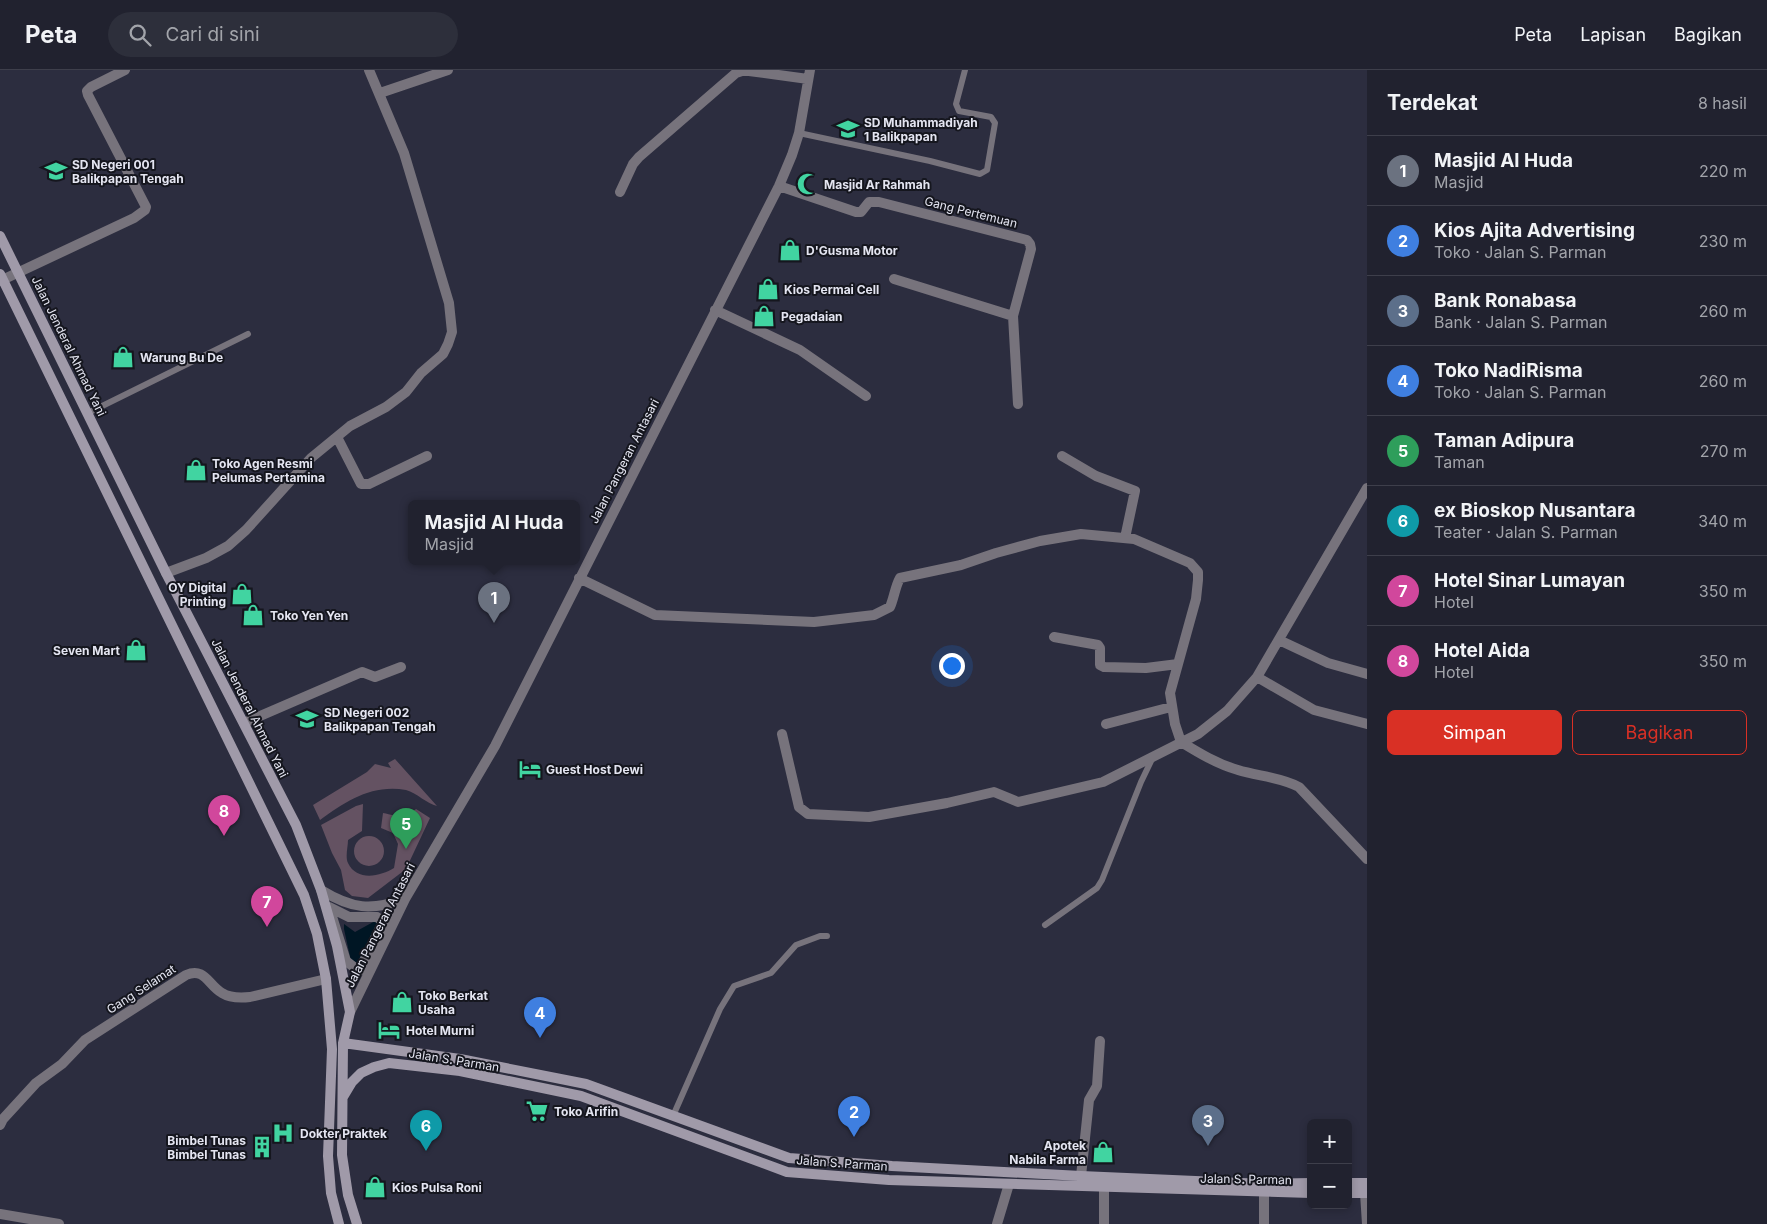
<!DOCTYPE html>
<html lang="id">
<meta charset="utf-8">
<style>
body{margin:0;font-family:Inter,sans-serif;background:#2d2f3b;color:#f1f3f6}
.controls{position:absolute;right:15px;bottom:15px;display:grid;overflow:hidden;border-radius:8px;box-shadow:0 2px 8px #0003}
.controls button{width:45px;height:45px;display:grid;place-items:center;padding:0;border:0;border-bottom:1px solid #3e3f4b;background:#21222f;color:#f1f3f6;font:25px sans-serif}
.you{position:absolute;left:951px;top:595px;width:18px;height:18px;margin:-12px;border:4px solid #fff;border-radius:50%;background:#1a73e8;box-shadow:0 0 0 8px #1a73e833}
.badge{display:grid;place-items:center;width:32px;height:32px;border-radius:50%;background:#d93025;color:#fff;font-size:16px;font-weight:700}
.pin{position:absolute;translate:-50% -41px;filter:drop-shadow(0 1px 2px #0008)}
.pin::after{content:'';position:absolute;top:26px;width:18px;height:15px;background:inherit;clip-path:polygon(0 0,100% 0,50% 100%)}
.popup{position:absolute;left:408px;top:430px;width:172px;height:65px;box-sizing:border-box;display:grid;place-content:center;border-radius:8px;background:#21222f;filter:drop-shadow(0 1px 4px #0005);font-size:16px;white-space:nowrap;color:#a2a4aa}
.popup b{font-size:19px;color:#f1f3f6}
.popup::after{content:'';position:absolute;left:50%;top:100%;margin-left:-10px;border:10px solid transparent;border-top-color:#21222f}
.list{margin:0;padding:0;list-style:none}
h2{display:flex;justify-content:space-between;align-items:center;height:65px;margin:0;padding:0 20px;font-size:21px}
h2 small{font-size:16px;font-weight:400;color:#a2a4aa}
.list li{display:grid;grid-template-columns:32px 1fr auto;gap:15px;align-items:center;box-sizing:border-box;height:70px;padding:0 20px;border-top:1px solid #3e3f4b}
.list b{display:block;font-size:19px;white-space:nowrap}
.list p{margin:0;font-size:16px;white-space:nowrap;color:#a2a4aa}
.list em{font-size:16px;font-style:normal;color:#a2a4aa}
.actions{display:flex;gap:10px;padding:15px 20px}
.actions a{flex:1;padding:11px 0;border:1px solid #d93025;border-radius:8px;text-align:center;font-size:18px;color:#d93025}
.actions .main{background:#d93025;color:#fff}
.icon{flex:none;width:28px;height:28px;fill:none;stroke:currentColor;stroke-width:2;stroke-linecap:round;stroke-linejoin:round}
.map{position:relative;flex:none;width:1367px;height:1154px;overflow:hidden}
header{display:flex;align-items:center;gap:30px;box-sizing:border-box;height:70px;padding:0 25px;background:#21222f;border-bottom:1px solid #3e3f4b}
header strong{font-size:24px}
nav{display:flex;gap:28px;margin-inline-start:auto;font-size:18px}
.search{width:350px;height:45px;background:#2d2f3b;display:flex;align-items:center;gap:12px;box-sizing:border-box;padding:0 18px;border-radius:28px;color:#a2a4aa;font-size:19px}
main{display:flex}
aside{flex:1;background:#21222f}
.map>svg:first-child{display:block}
.green{fill:#645262}
.water{fill:#001624}
.lines{fill:none;stroke-linecap:round;stroke-linejoin:round}
.lane{stroke:#77737c;stroke-width:6}
.street{stroke:#77737c;stroke-width:10}
.secondary{stroke:#a09aa9;stroke-width:10}
.labels{text-anchor:middle;dominant-baseline:central;stroke-width:4;stroke-linejoin:round;paint-order:stroke}
.poi-label{font-size:12px;font-weight:bold;fill:#e4e5f1;stroke:#15161e;text-anchor:start}
.street-label{font-size:12px;fill:#e4e5f1;stroke:#15161e}
</style>
<header>
<strong>Peta</strong>
<div class="search"><svg class="icon" aria-label="search" viewBox="0 0 24 24"><circle cx="10" cy="10" r="6"/><path d="M15 15l6 6"/></svg>Cari di sini</div>
<nav><a>Peta</a><a>Lapisan</a><a>Bagikan</a></nav>
</header>
<main>
<div class="map">
<svg width="1367" height="1154" viewBox="0 0 1367 1154">
<rect width="100%" height="100%" fill="#2c2d3f"/>
<path class="green" d="M395,689L437,736C427,734 417,723 406,720C372,714 346,731 320,750L313,735L367,702L375,694L391,698L388,693Z
M363,734L362,761L348,770C348,777 345,787 348,793C357,812 381,806 394,798L398,774L393,763L381,758L383,743C399,746 403,750 416,739L430,748L406,799L368,828L352,826L345,820L341,800L332,783L321,755L356,736Z
M354 781a15 15 0 1 1 30 0a15 15 0 1 1-30 0Z"/>
<path class="water" d="M375,851L379,854L358,896L351,891L344,859V854L355,862Z"/>
<g class="lines">
<path class="lane" d="M799,63L930,91L980,104L987,100L995,53L991,47L959,41L956,34L965,0
M88,343L248,264
M1045,855L1097,818L1102,810L1141,712L1153,687
M673,1046L720,939L734,916L771,903L796,875L820,866H827"/>
<path class="street" d="M380,23L448,0
M779,116L856,142H861L869,132H879L1027,170L1030,174L1031,179L1013,246L1018,334
M620,122L633,94L639,87L736,3L742,1H749L808,9
M894,209L1013,246
M0,211L134,148L145,140L146,137L88,25L87,21L91,17L125,0
M715,240L800,280L866,326
M337,367L361,414H369L427,386
M1062,386L1096,406L1135,421L1125,468
M166,503L206,488L228,476L246,460L311,388L350,356L386,337L406,322L421,303L443,284L448,274L452,262L449,233L404,83L369,0
M579,508L655,545L814,552L874,545L890,537C894,528 895,517 900,508L961,495L996,483L1040,471L1081,464L1134,469L1190,493L1198,502V510L1196,529L1170,623L1175,654L1181,672
M1054,567L1098,575L1100,578V595L1104,597L1146,598L1178,594
M1279,570L1328,593L1367,604
M1257,607L1314,640L1367,654
M244,653L362,602L375,607L401,597
M1106,654L1171,637
M782,664L799,737L808,744L869,747L947,733L994,722L1018,732L1103,712L1198,664L1227,641L1257,607L1367,418
M1181,672C1199,683 1217,694 1238,700C1257,706 1281,707 1299,717L1367,789
M321,820C352,839 371,841 405,829
M329,837L349,847H377L383,852L359,901L346,891Z
M350,942L405,829L495,676L779,116L792,85L799,63L810,0
M0,1055L3,1049L36,1013L62,994L85,970L186,905C205,897 208,915 222,923C230,928 241,928 250,927L326,909
M1081,1106L1089,1030L1097,1016L1100,971
M1264,1115V1154
M1104,1117V1154
M1365,1123L1367,1154
M0,1144L59,1154
M997,1154L1009,1114"/>
<path class="secondary" d="M0,166L166,503L296,755L321,820L337,876L350,942L343,973L342,1085L348,1125L357,1154
M0,204L304,825L317,864L326,909L332,979L328,1086L331,1123L339,1154
M343,973L460,989L586,1014L789,1088L892,1096L1081,1106L1264,1114L1311,1113
M343,1027L352,1012L361,1003L374,997L389,993L460,1001L581,1026L787,1102L889,1110L1311,1123
M1348,1113H1367
M1348,1123H1367"/>
</g>
<defs>
<g id="school-bare" transform="scale(1.725)"><path d="M0-5L7-2L0 1L-7-2ZM-4 1L0 2.5L4 1V4Q0 6-4 4Z" fill="#41d4a1" stroke="#15161e" stroke-width="2.5" paint-order="stroke"/></g>
<g id="mosque-bare" transform="scale(1.725)"><path d="M3.5-4.9A6 6 0 1 0 3.5 4.9A5 5 0 1 1 3.5-4.9Z" fill="#41d4a1" stroke="#15161e" stroke-width="2.5" paint-order="stroke"/></g>
<g id="shop-bare" transform="scale(1.725)"><path d="M-5-2.5h2.3a2.7 3.5 0 0 1 5.4 0H5L5.5 6h-11ZM-1.5-2.5h3a1.5 2.3 0 0 0-3 0Z" fill="#41d4a1" stroke="#15161e" stroke-width="2.5" paint-order="stroke"/></g>
<g id="hotel-bare" transform="scale(1.725)"><path d="M-6-4.5h1.5V1H6V5H4.5V3h-9V5H-6ZM-4 0a1.8 1.8 0 1 1 3.6 0ZM.5 0V-2.5h3Q6-2.5 6 0Z" fill="#41d4a1" stroke="#15161e" stroke-width="2.5" paint-order="stroke"/></g>
<g id="supermarket-bare" transform="scale(1.725)"><path d="M-6-5.5h2.5l.6 2H6L4.5 2H-2.5L-4.4-4H-6ZM-1.5 3.2a1.3 1.3 0 1 0 .1 0ZM3 3.2a1.3 1.3 0 1 0 .1 0Z" fill="#41d4a1" stroke="#15161e" stroke-width="2.5" paint-order="stroke"/></g>
<g id="hospital-bare" transform="scale(1.725)"><path d="M-5-5h3v3.5h4V-5h3V5h-3V1.5h-4V5h-3Z" fill="#41d4a1" stroke="#15161e" stroke-width="2.5" paint-order="stroke"/></g>
<g id="building-bare" transform="scale(1.725)"><path d="M-4-6H4V6H1V3H-1V6H-4ZM-2.5-4.3h1.7v1.8h-1.7ZM.8-4.3h1.7v1.8H.8ZM-2.5-1h1.7V.8h-1.7ZM.8-1h1.7V.8H.8Z" fill="#41d4a1" stroke="#15161e" stroke-width="2.5" paint-order="stroke"/></g>
</defs>
<g fill-rule="evenodd">
<use href="#school-bare" x="848" y="59"/>
<use href="#school-bare" x="56" y="101"/>
<use href="#mosque-bare" x="808" y="114"/>
<use href="#shop-bare" x="790" y="180"/>
<use href="#shop-bare" x="768" y="219"/>
<use href="#shop-bare" x="764" y="246"/>
<use href="#shop-bare" x="123" y="287"/>
<use href="#shop-bare" x="196" y="400"/>
<use href="#shop-bare" x="242" y="524"/>
<use href="#shop-bare" x="253" y="545"/>
<use href="#shop-bare" x="136" y="580"/>
<use href="#school-bare" x="307" y="649"/>
<use href="#hotel-bare" x="530" y="699"/>
<use href="#shop-bare" x="402" y="932"/>
<use href="#hotel-bare" x="389" y="960"/>
<use href="#supermarket-bare" x="537" y="1041"/>
<use href="#hospital-bare" x="283" y="1063"/>
<use href="#building-bare" x="262" y="1077"/>
<use href="#shop-bare" x="1103" y="1082"/>
<use href="#shop-bare" x="375" y="1117"/>
</g>
<g class="labels">
<g class="poi-label">
<text x="864" y="52">SD Muhammadiyah<tspan x="864" dy="14">1 Balikpapan</tspan></text>
<text x="72" y="94">SD Negeri 001<tspan x="72" dy="14">Balikpapan Tengah</tspan></text>
<text x="824" y="114">Masjid Ar Rahmah</text>
<text x="806" y="180">D'Gusma Motor</text>
<text x="784" y="219">Kios Permai Cell</text>
<text x="781" y="246">Pegadaian</text>
<text x="140" y="287">Warung Bu De</text>
<text x="212" y="393">Toko Agen Resmi<tspan x="212" dy="14">Pelumas Pertamina</tspan></text>
<text x="226" y="517" text-anchor="end">OY Digital<tspan x="226" dy="14">Printing</tspan></text>
<text x="270" y="545">Toko Yen Yen</text>
<text x="120" y="580" text-anchor="end">Seven Mart</text>
<text x="324" y="642">SD Negeri 002<tspan x="324" dy="14">Balikpapan Tengah</tspan></text>
<text x="546" y="699">Guest Host Dewi</text>
<text x="418" y="925">Toko Berkat<tspan x="418" dy="14">Usaha</tspan></text>
<text x="406" y="960">Hotel Murni</text>
<text x="554" y="1041">Toko Arifin</text>
<text x="300" y="1063">Dokter Praktek</text>
<text x="246" y="1070" text-anchor="end">Bimbel Tunas<tspan x="246" dy="14">Bimbel Tunas</tspan></text>
<text x="1086" y="1075" text-anchor="end">Apotek<tspan x="1086" dy="14">Nabila Farma</tspan></text>
<text x="392" y="1117">Kios Pulsa Roni</text>
</g>
<g class="street-label">
<text transform="translate(971 142) rotate(14)">Gang Pertemuan</text>
<text transform="translate(69 276) rotate(64)">Jalan Jenderal Ahmad Yani</text>
<text transform="translate(624 391) rotate(-63)">Jalan Pangeran Antasari</text>
<text transform="translate(250 638) rotate(63)">Jalan Jenderal Ahmad Yani</text>
<text transform="translate(380 855) rotate(-63)">Jalan Pangeran Antasari</text>
<text transform="translate(141 919) rotate(-33)">Gang Selamat</text>
<text transform="translate(454 990) rotate(9)">Jalan S. Parman</text>
<text transform="translate(842 1093) rotate(4)">Jalan S. Parman</text>
<text transform="translate(1246 1109) rotate(1)">Jalan S. Parman</text>
</g>
</g>
</svg>
<div class="controls">
<button>+</button>
<button>−</button>
</div>
<div class="you"></div>
<div class="pin badge" style="left:494px;top:553px;background:#6b7280">1</div>
<div class="popup"><b>Masjid Al Huda</b>Masjid</div>
<div class="pin badge" style="left:854px;top:1067px;background:#3f7fe0">2</div>
<div class="pin badge" style="left:1208px;top:1076px;background:#5c6f8a">3</div>
<div class="pin badge" style="left:540px;top:968px;background:#3f7fe0">4</div>
<div class="pin badge" style="left:406px;top:779px;background:#2e9e5b">5</div>
<div class="pin badge" style="left:426px;top:1081px;background:#0f9aa8">6</div>
<div class="pin badge" style="left:267px;top:857px;background:#d1479c">7</div>
<div class="pin badge" style="left:224px;top:766px;background:#d1479c">8</div>
</div>
<aside>
<h2>Terdekat<small>8 hasil</small></h2>
<ul class="list">
<li><span class="badge" style="background:#6b7280">1</span><div><b>Masjid Al Huda</b><p>Masjid</p></div><em>220 m</em></li>
<li><span class="badge" style="background:#3f7fe0">2</span><div><b>Kios Ajita Advertising</b><p>Toko · Jalan S. Parman</p></div><em>230 m</em></li>
<li><span class="badge" style="background:#5c6f8a">3</span><div><b>Bank Ronabasa</b><p>Bank · Jalan S. Parman</p></div><em>260 m</em></li>
<li><span class="badge" style="background:#3f7fe0">4</span><div><b>Toko NadiRisma</b><p>Toko · Jalan S. Parman</p></div><em>260 m</em></li>
<li><span class="badge" style="background:#2e9e5b">5</span><div><b>Taman Adipura</b><p>Taman</p></div><em>270 m</em></li>
<li><span class="badge" style="background:#0f9aa8">6</span><div><b>ex Bioskop Nusantara</b><p>Teater · Jalan S. Parman</p></div><em>340 m</em></li>
<li><span class="badge" style="background:#d1479c">7</span><div><b>Hotel Sinar Lumayan</b><p>Hotel</p></div><em>350 m</em></li>
<li><span class="badge" style="background:#d1479c">8</span><div><b>Hotel Aida</b><p>Hotel</p></div><em>350 m</em></li>
</ul>
<div class="actions"><a class="main">Simpan</a><a>Bagikan</a></div>
</aside>
</main>
